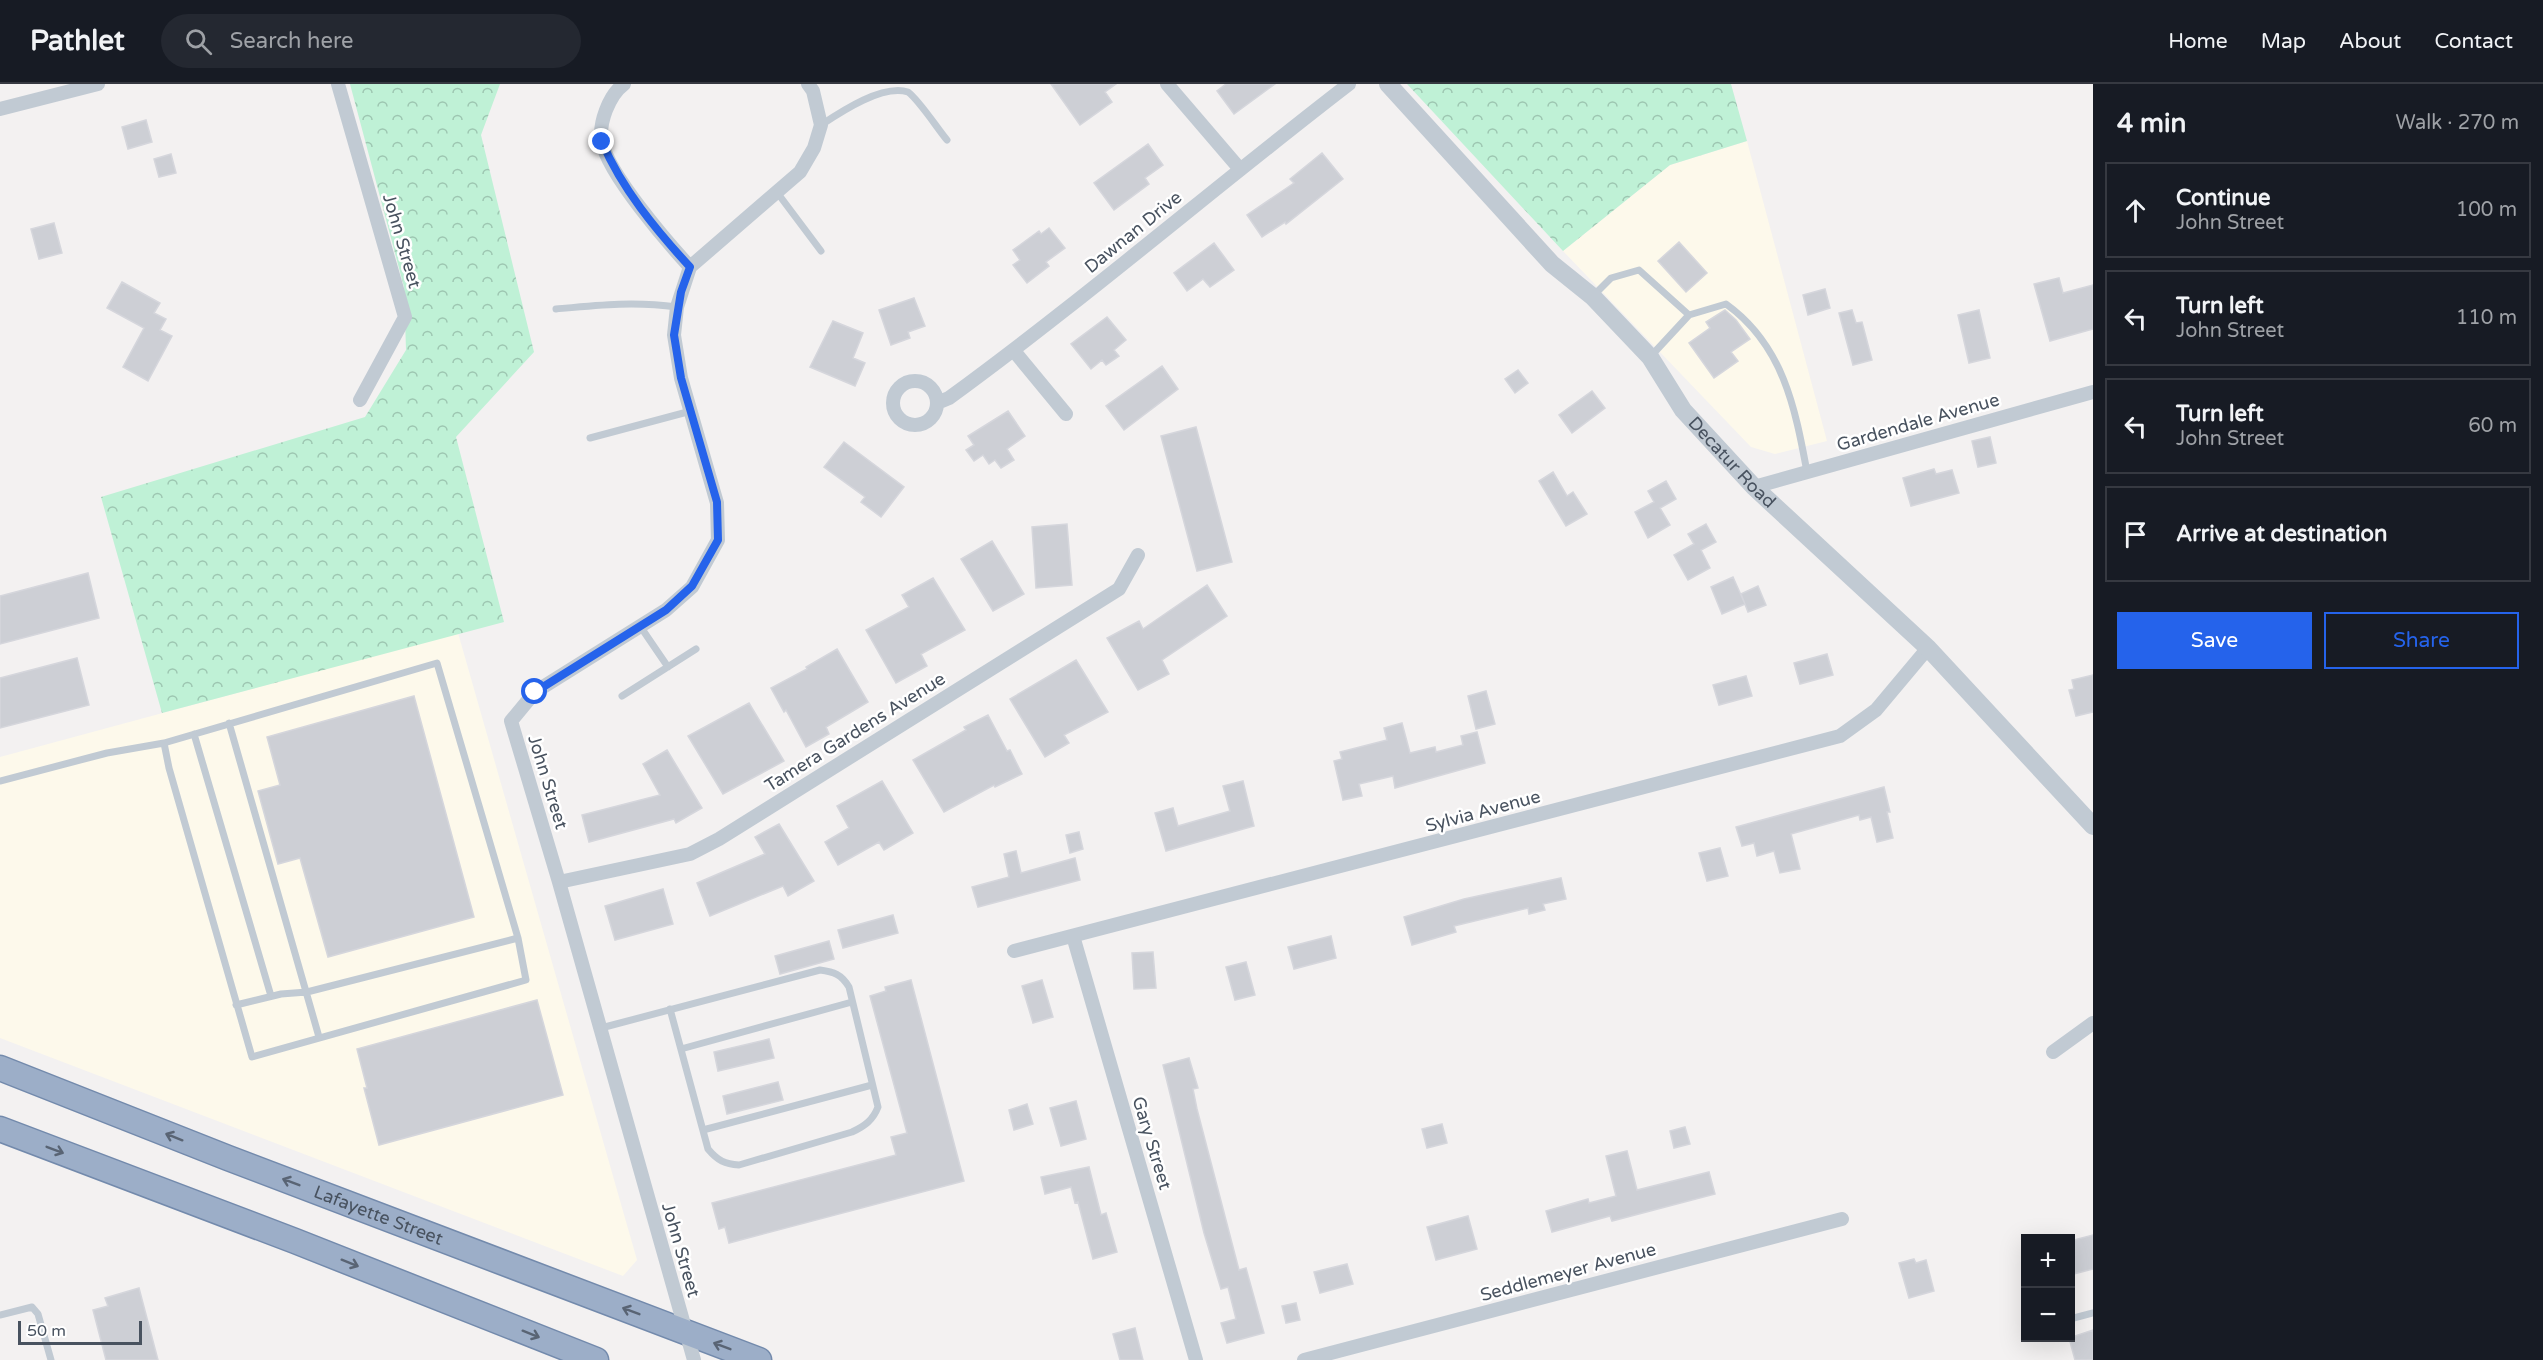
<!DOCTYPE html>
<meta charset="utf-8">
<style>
body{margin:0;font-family:"Varela Round",sans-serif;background:#242831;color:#f1f3f6}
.controls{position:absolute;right:18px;bottom:18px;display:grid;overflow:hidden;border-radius:0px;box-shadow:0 6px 24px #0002}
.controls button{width:54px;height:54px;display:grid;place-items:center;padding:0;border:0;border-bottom:2px solid #363941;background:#171b24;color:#f1f3f6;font:30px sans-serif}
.scale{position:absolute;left:18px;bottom:15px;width:124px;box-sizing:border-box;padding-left:6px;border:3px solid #48525f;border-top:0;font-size:16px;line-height:21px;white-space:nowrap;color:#48525f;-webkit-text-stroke:4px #fff;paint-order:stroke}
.stop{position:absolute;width:18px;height:18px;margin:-14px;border:4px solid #2563eb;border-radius:50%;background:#fff}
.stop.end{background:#2563eb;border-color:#fff;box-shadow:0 2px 6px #0008}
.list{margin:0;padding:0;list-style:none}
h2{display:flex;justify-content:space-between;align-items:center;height:78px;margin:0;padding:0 24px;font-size:26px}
h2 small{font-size:20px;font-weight:400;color:#9ea1a6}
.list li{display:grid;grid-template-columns:39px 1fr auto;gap:18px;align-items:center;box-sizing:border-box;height:96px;margin:0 12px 12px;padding:0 12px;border:2px solid #363941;border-radius:0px}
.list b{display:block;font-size:22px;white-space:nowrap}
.list p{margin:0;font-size:20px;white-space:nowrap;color:#9ea1a6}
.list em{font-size:20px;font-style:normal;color:#9ea1a6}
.actions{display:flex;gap:12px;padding:18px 24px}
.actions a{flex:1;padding:14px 0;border:2px solid #2563eb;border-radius:0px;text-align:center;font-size:21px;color:#2563eb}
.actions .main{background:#2563eb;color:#fff}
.icon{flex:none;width:33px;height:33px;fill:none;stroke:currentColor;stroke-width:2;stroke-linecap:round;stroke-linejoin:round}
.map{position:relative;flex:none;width:2093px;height:1276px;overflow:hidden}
header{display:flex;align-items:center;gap:36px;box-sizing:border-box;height:84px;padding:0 30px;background:#171b24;border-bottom:2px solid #363941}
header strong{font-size:28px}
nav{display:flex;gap:33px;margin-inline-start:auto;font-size:21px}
.search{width:420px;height:54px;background:#242831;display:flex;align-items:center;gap:15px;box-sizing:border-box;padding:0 21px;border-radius:33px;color:#9ea1a6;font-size:22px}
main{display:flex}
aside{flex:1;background:#171b24}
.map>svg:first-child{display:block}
.commercial{fill:#fdf9eb}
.forest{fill:url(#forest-crowns)}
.building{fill:#cdcfd5;stroke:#d5d6dc;stroke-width:1.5}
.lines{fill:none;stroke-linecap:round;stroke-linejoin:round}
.trunk-casing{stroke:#738aac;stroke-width:27}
.service{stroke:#c1cad3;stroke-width:7}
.minor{stroke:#c1cad3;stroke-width:14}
.tertiary{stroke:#c1cad3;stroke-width:18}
.trunk{stroke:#9caec8;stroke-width:24}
.oneway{stroke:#596474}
.route{stroke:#2563eb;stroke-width:8}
.labels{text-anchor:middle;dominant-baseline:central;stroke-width:5;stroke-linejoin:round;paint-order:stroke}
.street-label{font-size:18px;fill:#48525f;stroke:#fff}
</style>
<header>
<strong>Pathlet</strong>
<div class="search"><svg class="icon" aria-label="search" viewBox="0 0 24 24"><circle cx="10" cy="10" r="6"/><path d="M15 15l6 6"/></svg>Search here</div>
<nav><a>Home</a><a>Map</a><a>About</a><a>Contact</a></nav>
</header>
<main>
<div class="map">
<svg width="2093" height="1276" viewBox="0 0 2093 1276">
<defs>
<pattern id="forest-crowns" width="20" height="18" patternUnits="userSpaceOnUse" patternTransform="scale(1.5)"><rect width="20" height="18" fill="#bff1d6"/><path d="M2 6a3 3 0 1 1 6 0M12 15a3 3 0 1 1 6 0" fill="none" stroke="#9dc6b1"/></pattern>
</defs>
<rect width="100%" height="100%" fill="#f3f1f1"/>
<path class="commercial" d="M1747,57L1827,357L1775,370L1751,363L1563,167L1670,81Z
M458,549L637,1176L623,1192L0,954V673Z"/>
<path class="forest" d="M350,0H500L481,51L534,268L456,353L504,538L162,629L101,413L365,333L406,266L404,203Z
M1407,0H1731L1747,57L1670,81L1563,167Z"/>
<path class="building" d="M1051,0H1116L1105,8L1112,18L1080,41Z
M1226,0H1275L1234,30L1217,7Z
M146,36L152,58L128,65L122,43Z
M1148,60L1163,81L1145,94L1149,100L1114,126L1094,99Z
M1322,69L1343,95L1286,140L1285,138L1262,153L1247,131L1294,99L1290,95Z
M171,70L176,89L159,93L154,75Z
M54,139L62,169L39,175L31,145Z
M1049,144L1065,164L1046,178L1049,182L1027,199L1013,181L1020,176L1013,166L1039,147L1041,150Z
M1679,158L1707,189L1686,208L1658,177Z
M1214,159L1234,186L1210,203L1203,195L1187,207L1174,189Z
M2059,194L2063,209L2093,201V245L2050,257L2034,200Z
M122,198L160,219L154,229L166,235L160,246L172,252L148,297L123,283L144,244L107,224Z
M1825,205L1830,224L1808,231L1803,211Z
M914,214L925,242L908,248L910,254L891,261L879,226Z
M1725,226L1736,236L1750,255L1731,268L1738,277L1714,294L1689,259L1710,244L1706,238Z
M1852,226L1856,239L1862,238L1872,276L1853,281L1839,229Z
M1979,226L1990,274L1969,279L1958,231Z
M1107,233L1126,256L1114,266L1119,272L1106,281L1102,276L1091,285L1071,260Z
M833,237L863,249L853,274L865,279L855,302L810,283Z
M1162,282L1178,305L1124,346L1106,322Z
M1518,286L1528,299L1515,309L1505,295Z
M1592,307L1605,324L1572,349L1559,331Z
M1008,327L1025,352L1007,365L1014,376L1001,384L995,376L989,380L983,371L974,377L966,366L974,361L968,352Z
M1196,343L1232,478L1197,487L1161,352Z
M1990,353L1996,379L1978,383L1972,357Z
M844,358L904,403L881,433L861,418L865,413L824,383Z
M1934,385L1936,390L1952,386L1959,409L1911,422L1903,394Z
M1553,388L1567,412L1573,408L1587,430L1566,442L1539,397Z
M1666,397L1676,415L1660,424L1670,441L1648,454L1635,428L1654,418L1648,407Z
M1067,440L1072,501L1036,504L1032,443Z
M1706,440L1716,458L1701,466L1710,484L1688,496L1674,471L1694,460L1688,450Z
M992,457L1024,510L993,527L961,475Z
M88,489L99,534L0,560V512Z
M1733,493L1745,520L1722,530L1711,503Z
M933,494L965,546L921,570L927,582L896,599L866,546L909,523L902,511Z
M1207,501L1227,532L1162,576L1169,590L1138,606L1107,554L1139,537L1143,545Z
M1758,502L1766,521L1748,528L1741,510Z
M837,565L868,618L826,643L829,650L806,663L786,626L784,628L771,604L807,585L806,583Z
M1827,570L1833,591L1800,600L1794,579Z
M77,574L89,621L0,644V594Z
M1076,576L1108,628L1064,651L1069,659L1045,673L1010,615Z
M2093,591V628L2076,632L2069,606L2074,605L2072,596Z
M1746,592L1752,612L1719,621L1713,601Z
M1486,607L1495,640L1476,645L1468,612Z
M414,612L474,833L328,873L300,774L278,780L258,707L280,701L267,653Z
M749,619L784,677L723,710L688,652Z
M988,631L1007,667L1010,666L1022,690L995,703L994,701L944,728L913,676L966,646L964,643Z
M1402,639L1410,669L1435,663L1436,668L1463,661L1461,652L1477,648L1485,679L1395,704L1393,692L1359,700L1362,712L1343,716L1334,677L1342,675L1340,668L1387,656L1384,644Z
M667,666L702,724L676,739L674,735L589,758L582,731L660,711L643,680Z
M882,697L913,749L884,766L879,758L838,781L825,758L849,744L837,722Z
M1243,697L1254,742L1166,767L1155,729L1173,724L1178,742L1230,727L1223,702Z
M1884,703L1890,728H1887L1893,754L1877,758L1871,733L1860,736L1859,731L1791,750L1800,785L1780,789L1774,767L1757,772L1754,759L1742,762L1736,743Z
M779,740L814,797L788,812L783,802L710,832L697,799L765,770L755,753Z
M1079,748L1083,765L1070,769L1066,751Z
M1720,764L1728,792L1707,797L1699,769Z
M1016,767L1021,789L1075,774L1080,796L978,823L972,803L1009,793L1004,770Z
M1561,794L1566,815L1543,820L1545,826L1529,830L1528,824L1454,842L1456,848L1412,861L1404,833L1464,815Z
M663,805L673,840L615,856L605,822Z
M893,831L898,849L843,864L838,846Z
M1331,852L1336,874L1294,885L1288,863Z
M829,857L834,875L780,890L775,872Z
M1153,868L1156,904L1134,905L1132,869Z
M1246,878L1255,911L1235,916L1226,883Z
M911,896L964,1097L729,1159L725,1143L719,1145L712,1119L896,1071L891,1053L907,1049L870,912L886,907L885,903Z
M1042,896L1053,933L1033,939L1022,902Z
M537,916L563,1011L379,1061L364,1004H367L357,965Z
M769,955L774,974L718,987L714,968Z
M1189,974L1198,1004L1193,1005L1197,1025L1239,1186L1246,1184L1264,1249L1227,1259L1221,1239L1236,1235L1228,1203L1221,1205L1204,1149L1163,981Z
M778,998L783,1016L727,1030L723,1012Z
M1076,1017L1086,1055L1061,1062L1050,1024Z
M1027,1020L1033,1040L1014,1046L1009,1026Z
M1442,1040L1447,1059L1427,1064L1422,1045Z
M1685,1043L1690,1060L1674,1064L1670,1047Z
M1627,1067L1637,1106L1709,1088L1715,1110L1612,1137L1610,1132L1552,1148L1546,1127L1588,1115L1589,1119L1616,1112L1606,1072Z
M1089,1083L1101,1131L1106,1129L1117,1168L1093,1175L1078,1118L1075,1119L1071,1103L1045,1110L1041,1093Z
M1468,1132L1477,1165L1436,1176L1427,1143Z
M2093,1151V1185L2070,1191V1157Z
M1914,1175L1916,1179L1926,1176L1934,1207L1909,1214L1899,1179Z
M1347,1180L1353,1200L1320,1209L1314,1188Z
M139,1204L158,1276H106L93,1226L108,1222L105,1214Z
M1296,1219L1300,1236L1286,1239L1282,1222Z
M1135,1244L1143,1276H1120L1113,1250Z
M2093,1246V1276H2075L2069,1254Z"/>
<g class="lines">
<g class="trunk-casing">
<g id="trunk">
<path id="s2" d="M0,984L228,1074L759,1276"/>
<path d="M0,1045L295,1157L596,1276"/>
</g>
</g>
<path class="service" d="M821,41C842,27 883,0 908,8C919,16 937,44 947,56
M776,107L821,167
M1594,211L1611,194L1639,186L1689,231L1651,272
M556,225C598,221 634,217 677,223
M1689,231L1726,220C1783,261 1795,323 1807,388
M590,354L691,327
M640,542L668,583
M622,612L696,565
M229,639L319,953
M194,650L271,912
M0,697L107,669L164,659L169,684L252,973L526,896L518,854L437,579L164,659
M236,921L281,910L307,908L518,854
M601,944L820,886C834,888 841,890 849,903L878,1023C873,1036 865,1042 852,1048L739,1081C725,1080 718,1077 708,1065L670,925
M681,965L852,918
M703,1046L872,1001
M0,1231L32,1223L38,1230L51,1276
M2070,1235L2093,1229"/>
<path class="minor" d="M338,0L405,233L360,316
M624,0C609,11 598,40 602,58C608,90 668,159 690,183
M1167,0L1239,84
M0,25L98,0
M1014,267L1066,330
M893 319a22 22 0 1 1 44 0a22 22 0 1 1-44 0Z
M937,319L949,314C1086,214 1215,103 1349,0
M1754,403L2093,308
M559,798L690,770L719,755L1119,505L1138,471
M1073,852L1196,1276
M1014,867L1840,652L1876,626L1928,564
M2053,968L2093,939
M694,1276L559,798L511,637L535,608L666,526L692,503L718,456L717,419L681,294L674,251L677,223L690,183L800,88L814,64L821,41L813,7L808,0
M1304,1276L1842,1135"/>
<path class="tertiary" id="s1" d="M1388,0L1552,180L1593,213L1650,273L1683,326L1754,403L1928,564L2093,742"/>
<use href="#trunk" class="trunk"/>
</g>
<defs><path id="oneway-shaft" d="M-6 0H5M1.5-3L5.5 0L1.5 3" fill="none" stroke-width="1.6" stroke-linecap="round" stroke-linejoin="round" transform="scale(1.5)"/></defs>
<g class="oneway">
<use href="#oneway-shaft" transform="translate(174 1053) rotate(-158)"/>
<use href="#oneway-shaft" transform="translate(55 1066) rotate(21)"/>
<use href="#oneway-shaft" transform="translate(291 1098) rotate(-159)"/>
<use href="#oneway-shaft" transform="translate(350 1179) rotate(22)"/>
<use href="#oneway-shaft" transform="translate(631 1227) rotate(-159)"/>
<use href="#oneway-shaft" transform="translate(531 1250) rotate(22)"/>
<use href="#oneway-shaft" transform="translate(722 1262) rotate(-159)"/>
</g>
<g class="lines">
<path class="route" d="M535,608L666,526L692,502L718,456L717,418L681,294L674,251L681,208L690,183C656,146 622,105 602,58"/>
</g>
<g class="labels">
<g class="street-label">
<text transform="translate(1133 148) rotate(-39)">Dawnan Drive</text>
<text transform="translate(402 157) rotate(74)">John Street</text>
<text transform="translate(1918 338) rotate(-16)">Gardendale Avenue</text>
<text stroke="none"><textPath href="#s1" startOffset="513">Decatur Road</textPath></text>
<text transform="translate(855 648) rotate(-32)">Tamera Gardens Avenue</text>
<text transform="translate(548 698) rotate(73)">John Street</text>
<text transform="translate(1483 727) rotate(-15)">Sylvia Avenue</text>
<text transform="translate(1152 1059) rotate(73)">Gary Street</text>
<text stroke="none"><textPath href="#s2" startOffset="406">Lafayette Street</textPath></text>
<text transform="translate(681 1166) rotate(74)">John Street</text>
<text transform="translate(1568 1188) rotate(-15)">Seddlemeyer Avenue</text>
</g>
</g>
</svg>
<div class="controls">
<button>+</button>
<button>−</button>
</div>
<div class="scale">50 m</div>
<div class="stop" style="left:535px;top:608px"></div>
<div class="stop end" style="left:602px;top:58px"></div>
</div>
<aside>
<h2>4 min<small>Walk · 270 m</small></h2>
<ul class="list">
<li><svg class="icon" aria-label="ahead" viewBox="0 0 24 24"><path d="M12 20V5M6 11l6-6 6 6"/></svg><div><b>Continue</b><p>John Street</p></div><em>100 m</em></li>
<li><svg class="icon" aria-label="left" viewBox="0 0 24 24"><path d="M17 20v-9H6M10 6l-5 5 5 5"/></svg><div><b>Turn left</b><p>John Street</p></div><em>110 m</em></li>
<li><svg class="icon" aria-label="left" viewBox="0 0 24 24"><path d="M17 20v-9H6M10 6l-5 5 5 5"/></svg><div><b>Turn left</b><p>John Street</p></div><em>60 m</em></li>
<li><svg class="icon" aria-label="arrive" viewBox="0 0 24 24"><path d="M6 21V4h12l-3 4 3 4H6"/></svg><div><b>Arrive at destination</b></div></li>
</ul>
<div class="actions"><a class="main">Save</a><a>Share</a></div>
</aside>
</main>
